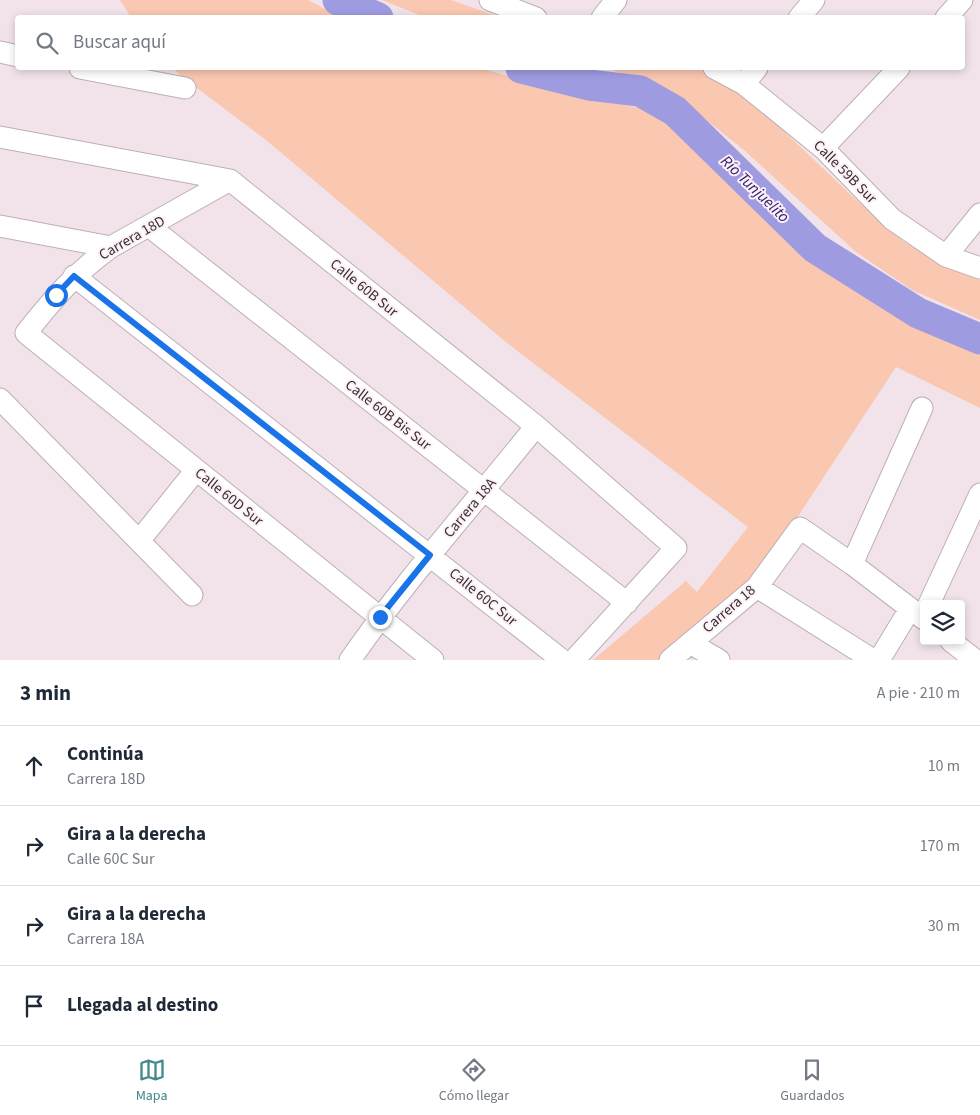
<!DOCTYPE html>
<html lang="es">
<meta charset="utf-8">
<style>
body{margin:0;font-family:"Source Sans 3",sans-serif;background:#f6f6f7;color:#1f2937}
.controls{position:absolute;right:15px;bottom:15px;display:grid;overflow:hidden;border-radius:5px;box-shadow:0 2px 8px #0003}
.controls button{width:45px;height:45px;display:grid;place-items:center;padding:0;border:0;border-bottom:1px solid #e0e1e3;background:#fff;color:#1f2937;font:25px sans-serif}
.stop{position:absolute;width:15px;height:15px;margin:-11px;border:4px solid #1a73e8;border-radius:50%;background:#fff}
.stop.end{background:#1a73e8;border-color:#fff;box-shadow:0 1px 5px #0008}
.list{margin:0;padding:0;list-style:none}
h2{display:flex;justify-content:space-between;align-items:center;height:65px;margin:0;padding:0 20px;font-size:21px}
h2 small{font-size:16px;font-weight:400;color:#747a83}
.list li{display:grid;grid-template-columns:32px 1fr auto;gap:15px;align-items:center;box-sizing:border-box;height:80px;padding:0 20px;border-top:1px solid #e0e1e3}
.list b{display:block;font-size:19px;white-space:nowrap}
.list p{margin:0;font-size:16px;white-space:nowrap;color:#747a83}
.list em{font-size:16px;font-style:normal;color:#747a83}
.icon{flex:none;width:28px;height:28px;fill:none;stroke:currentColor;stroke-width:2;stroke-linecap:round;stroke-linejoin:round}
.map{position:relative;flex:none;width:980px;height:660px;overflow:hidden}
.search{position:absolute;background:#fff;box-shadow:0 2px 8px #0003;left:15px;right:15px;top:15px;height:55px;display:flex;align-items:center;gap:12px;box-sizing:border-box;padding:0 18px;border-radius:5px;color:#747a83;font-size:19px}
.sheet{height:385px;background:#fff}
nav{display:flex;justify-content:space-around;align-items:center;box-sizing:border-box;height:70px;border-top:1px solid #e0e1e3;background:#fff;font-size:14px;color:#747a83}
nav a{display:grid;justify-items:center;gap:2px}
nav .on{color:#428a8a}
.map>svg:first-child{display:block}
.green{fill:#fac7b0}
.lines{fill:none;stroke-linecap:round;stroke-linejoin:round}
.river{stroke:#9e9be1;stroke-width:31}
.minor-casing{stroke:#bdafb6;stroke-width:23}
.minor{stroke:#fff;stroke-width:21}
.route{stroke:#1a73e8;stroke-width:6}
.labels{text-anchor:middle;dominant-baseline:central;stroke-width:4;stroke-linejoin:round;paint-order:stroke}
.street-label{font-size:15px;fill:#363033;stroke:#fdf1f7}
.water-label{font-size:16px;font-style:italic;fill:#312272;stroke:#fdf1f7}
</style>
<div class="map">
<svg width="980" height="660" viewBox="0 0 980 660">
<rect width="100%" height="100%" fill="#f2e3eb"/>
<path class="green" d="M120,0H308L340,17H131Z
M382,0H451L499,17H424Z
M173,68H479L530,82L648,110L674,125L720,167L817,264L893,312L980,351V408L896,367L797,518L759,573L704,623L660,660H593L686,581L697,592L748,527L507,343L266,140L181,76Z
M594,68H707L752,101L851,195L904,242L945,265L980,280V320L912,290L856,252L744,150L681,100L651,83L611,70Z"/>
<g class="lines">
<path class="river" d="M338,0L378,18
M521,68L589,85L640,91L675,111L815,248L918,313L980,339"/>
<g class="minor-casing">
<path id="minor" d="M490,0L536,18
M602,18L616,0
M799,18L814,0
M946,18L962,0
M0,52L18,56
M80,68L185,88
M714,68L744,84L823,148L892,219L946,256L980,268
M744,84L757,68
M0,137L230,180L536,426L676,548L574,660
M823,148L899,68
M230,180L111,247C74,274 54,298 26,333L433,660
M0,226L111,247
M150,227L627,603
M946,256L980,214
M74,276L562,660
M0,399L192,595
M139,541L196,470
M852,564L922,408
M757,587L873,660
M929,604L980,494
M951,641L975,660
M690,643L719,660
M350,660C407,578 474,504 536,426
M670,660L757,587L800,528L852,564L924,619
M879,660L910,609"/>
</g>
<use href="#minor" class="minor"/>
</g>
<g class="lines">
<path class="route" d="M56,295L74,276L430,555L380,617"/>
</g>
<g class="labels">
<g class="street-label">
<text transform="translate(845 172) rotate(45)">Calle 59B Sur</text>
<text transform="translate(132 238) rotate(-30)">Carrera 18D</text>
<text transform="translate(364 288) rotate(39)">Calle 60B Sur</text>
<text transform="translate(388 415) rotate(38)">Calle 60B Bis Sur</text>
<text transform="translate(229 497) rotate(39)">Calle 60D Sur</text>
<text transform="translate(470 508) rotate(-50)">Carrera 18A</text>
<text transform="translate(483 597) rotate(39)">Calle 60C Sur</text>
<text transform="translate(729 609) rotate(-41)">Carrera 18</text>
</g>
<g class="water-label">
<text transform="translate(755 189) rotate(44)">Río Tunjuelito</text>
</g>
</g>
</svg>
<div class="controls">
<button><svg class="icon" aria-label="layers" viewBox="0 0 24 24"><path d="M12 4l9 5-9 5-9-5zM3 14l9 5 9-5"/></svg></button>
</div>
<div class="stop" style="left:56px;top:295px"></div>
<div class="stop end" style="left:380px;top:617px"></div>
<div class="search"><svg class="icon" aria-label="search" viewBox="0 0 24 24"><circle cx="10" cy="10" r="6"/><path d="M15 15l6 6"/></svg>Buscar aquí</div>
</div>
<section class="sheet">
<h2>3 min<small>A pie · 210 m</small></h2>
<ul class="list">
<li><svg class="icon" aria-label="ahead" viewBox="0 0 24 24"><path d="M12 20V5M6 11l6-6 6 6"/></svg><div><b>Continúa</b><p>Carrera 18D</p></div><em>10 m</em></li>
<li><svg class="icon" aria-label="right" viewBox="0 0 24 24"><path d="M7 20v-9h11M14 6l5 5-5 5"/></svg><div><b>Gira a la derecha</b><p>Calle 60C Sur</p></div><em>170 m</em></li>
<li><svg class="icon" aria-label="right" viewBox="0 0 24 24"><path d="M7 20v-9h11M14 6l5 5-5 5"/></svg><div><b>Gira a la derecha</b><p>Carrera 18A</p></div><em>30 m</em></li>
<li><svg class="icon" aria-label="arrive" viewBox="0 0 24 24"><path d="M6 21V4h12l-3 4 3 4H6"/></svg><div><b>Llegada al destino</b></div></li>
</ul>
</section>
<nav>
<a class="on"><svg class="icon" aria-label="map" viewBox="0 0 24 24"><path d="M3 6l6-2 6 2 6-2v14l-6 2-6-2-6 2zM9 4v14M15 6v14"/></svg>Mapa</a>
<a><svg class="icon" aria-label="directions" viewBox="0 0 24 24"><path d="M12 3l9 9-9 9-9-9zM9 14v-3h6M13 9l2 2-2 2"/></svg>Cómo llegar</a>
<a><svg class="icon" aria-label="saved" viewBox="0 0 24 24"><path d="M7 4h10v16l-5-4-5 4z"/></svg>Guardados</a>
</nav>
